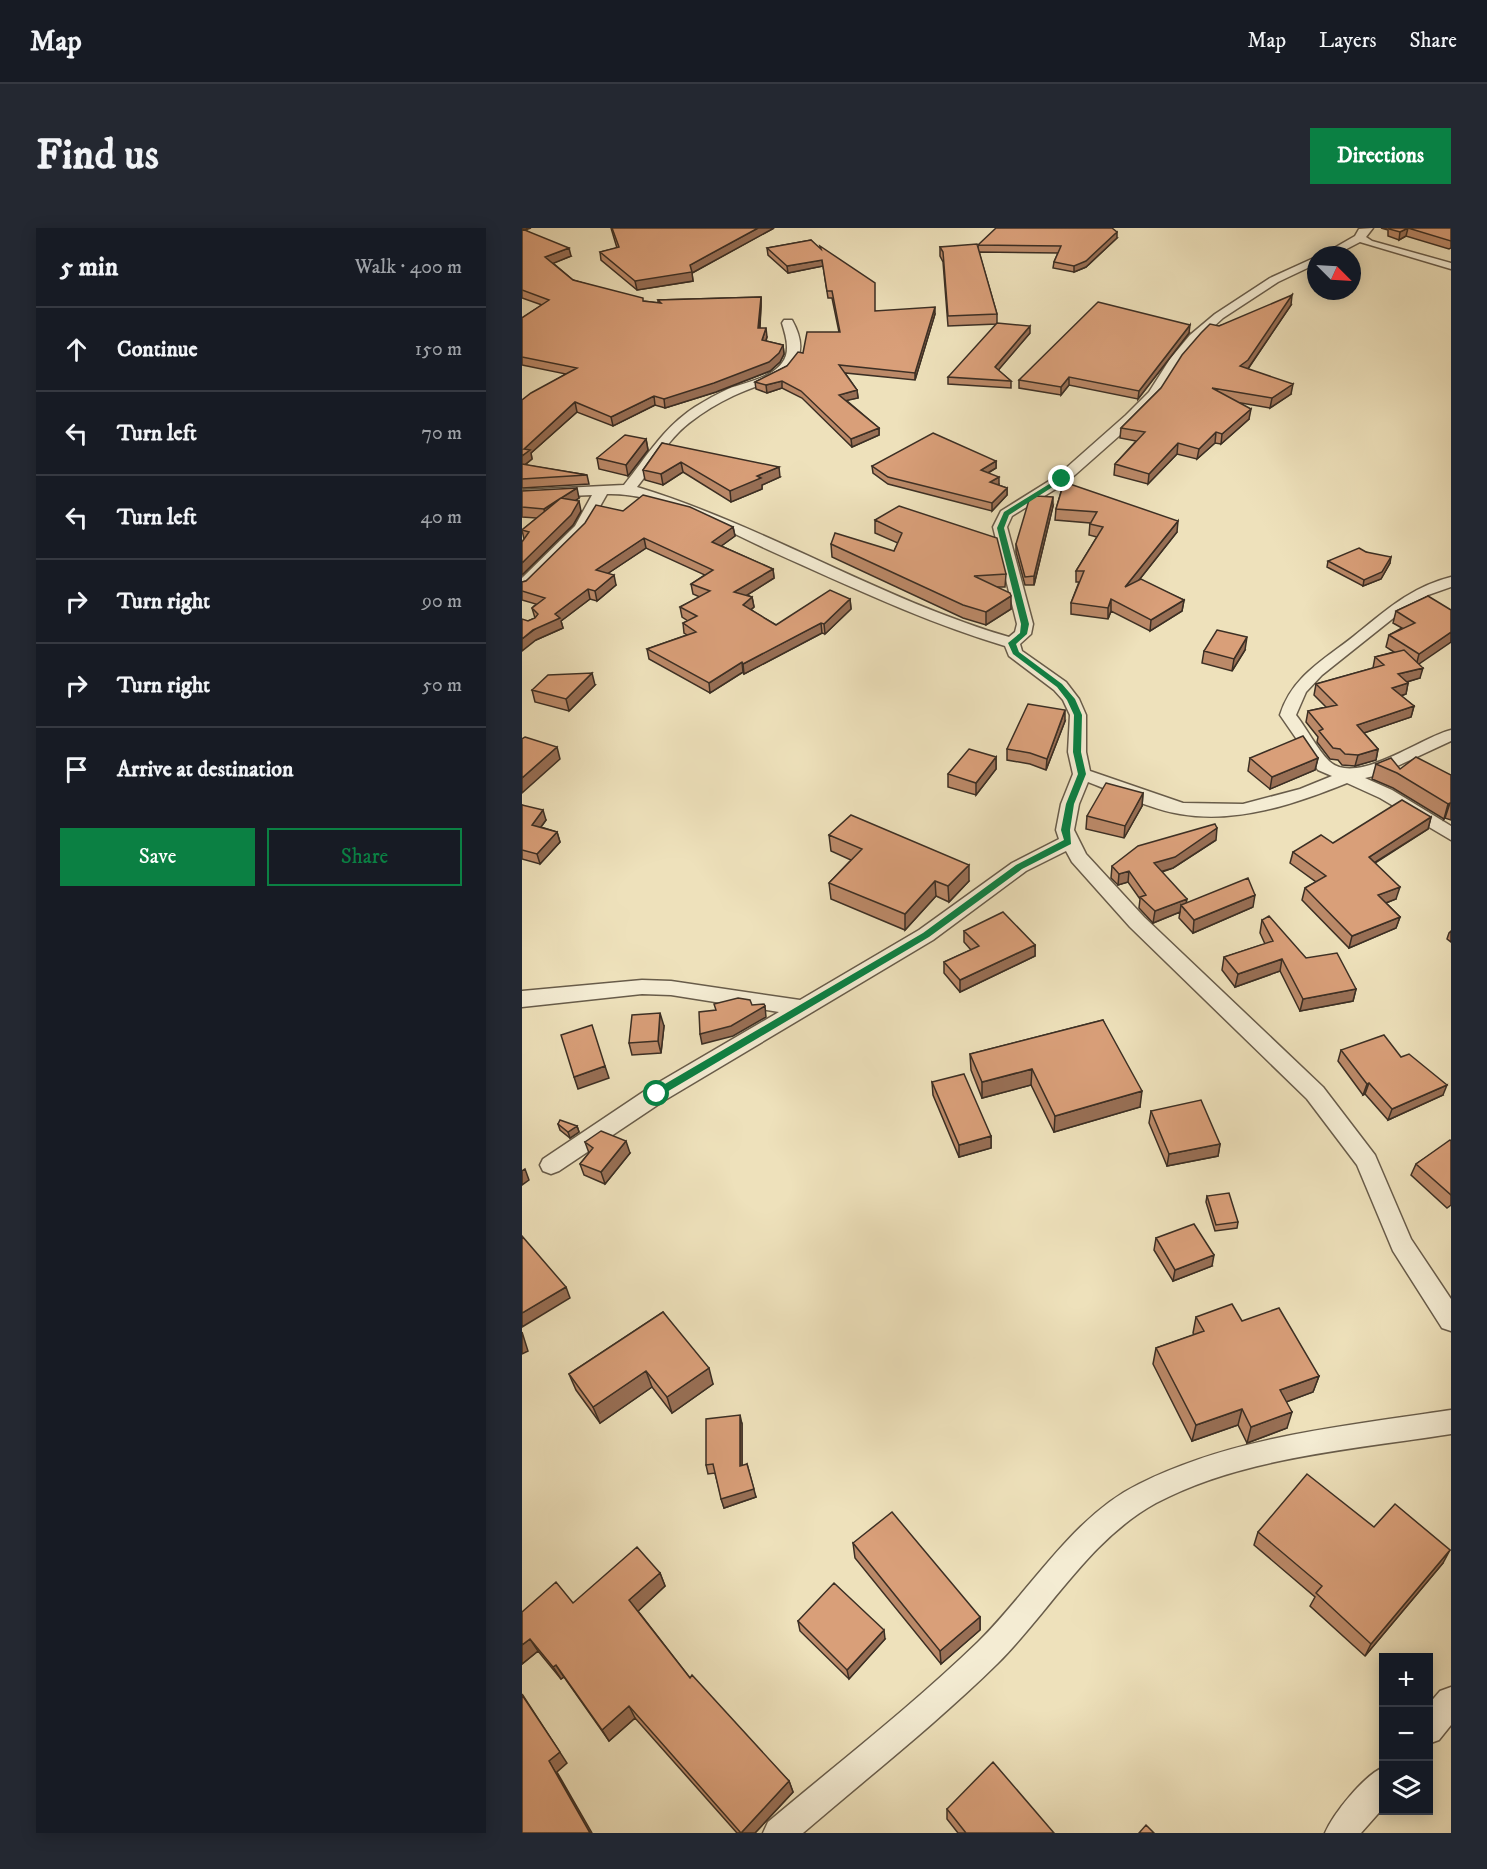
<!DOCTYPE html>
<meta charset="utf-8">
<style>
body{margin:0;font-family:"IM FELL DW Pica",serif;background:#242831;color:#f1f3f6}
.controls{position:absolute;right:18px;bottom:18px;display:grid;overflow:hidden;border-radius:0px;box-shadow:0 3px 15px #0003}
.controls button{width:54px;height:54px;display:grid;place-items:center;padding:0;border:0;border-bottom:2px solid #363941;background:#171b24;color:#f1f3f6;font:30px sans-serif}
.compass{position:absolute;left:785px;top:18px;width:54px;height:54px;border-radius:50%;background:#171b24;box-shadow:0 3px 15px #0003;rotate:114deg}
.stop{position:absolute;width:18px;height:18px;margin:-14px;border:4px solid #0b8043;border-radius:50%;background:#fff}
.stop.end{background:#0b8043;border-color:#fff;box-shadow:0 2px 6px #0008}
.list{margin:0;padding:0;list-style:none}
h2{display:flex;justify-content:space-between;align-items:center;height:78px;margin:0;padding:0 24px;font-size:26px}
h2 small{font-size:20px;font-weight:400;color:#9ea1a6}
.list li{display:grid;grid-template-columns:39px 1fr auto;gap:18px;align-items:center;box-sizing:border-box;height:84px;padding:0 24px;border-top:2px solid #363941}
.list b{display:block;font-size:22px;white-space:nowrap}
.list em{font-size:20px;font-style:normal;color:#9ea1a6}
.actions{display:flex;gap:12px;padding:18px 24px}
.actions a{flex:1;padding:14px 0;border:2px solid #0b8043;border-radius:0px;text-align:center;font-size:21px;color:#0b8043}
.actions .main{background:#0b8043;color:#fff}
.icon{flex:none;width:33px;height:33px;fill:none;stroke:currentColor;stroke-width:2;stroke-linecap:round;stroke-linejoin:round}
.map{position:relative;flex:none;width:929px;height:1605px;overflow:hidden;border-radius:0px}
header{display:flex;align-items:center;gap:36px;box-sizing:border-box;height:84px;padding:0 30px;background:#171b24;border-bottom:2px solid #363941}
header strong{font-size:28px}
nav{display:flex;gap:33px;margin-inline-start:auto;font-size:21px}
.intro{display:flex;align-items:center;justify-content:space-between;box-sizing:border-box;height:144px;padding:0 36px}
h1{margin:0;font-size:42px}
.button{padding:15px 27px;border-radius:0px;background:#0b8043;color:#fff;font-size:21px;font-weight:700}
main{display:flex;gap:36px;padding:0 36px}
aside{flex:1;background:#171b24;border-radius:0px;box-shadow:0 3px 15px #0003}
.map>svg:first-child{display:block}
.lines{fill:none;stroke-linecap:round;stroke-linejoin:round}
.minor-casing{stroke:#685c4a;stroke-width:3}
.minor{fill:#f4ecd3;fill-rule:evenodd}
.wall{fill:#bb8968;stroke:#3c2f24;stroke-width:1.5}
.shaded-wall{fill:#986f55;stroke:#3c2f24;stroke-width:1.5}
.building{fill:#d99f79;stroke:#3c2f24;stroke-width:1.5}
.route{fill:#0b8043}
</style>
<header>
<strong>Map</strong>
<nav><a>Map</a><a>Layers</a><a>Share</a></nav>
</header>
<div class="intro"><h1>Find us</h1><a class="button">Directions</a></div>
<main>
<aside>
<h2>5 min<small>Walk · 400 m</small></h2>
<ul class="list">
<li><svg class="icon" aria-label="ahead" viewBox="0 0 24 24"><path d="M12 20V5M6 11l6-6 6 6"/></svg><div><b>Continue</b></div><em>150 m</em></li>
<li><svg class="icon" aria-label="left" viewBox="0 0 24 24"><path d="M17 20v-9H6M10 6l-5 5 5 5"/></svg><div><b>Turn left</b></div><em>70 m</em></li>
<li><svg class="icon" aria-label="left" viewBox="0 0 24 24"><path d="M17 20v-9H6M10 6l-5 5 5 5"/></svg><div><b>Turn left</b></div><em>40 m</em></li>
<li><svg class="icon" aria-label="right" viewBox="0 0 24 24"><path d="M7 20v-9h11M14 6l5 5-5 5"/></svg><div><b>Turn right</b></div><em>90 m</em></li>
<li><svg class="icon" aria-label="right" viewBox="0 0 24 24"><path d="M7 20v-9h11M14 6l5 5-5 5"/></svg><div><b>Turn right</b></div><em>50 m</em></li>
<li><svg class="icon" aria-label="arrive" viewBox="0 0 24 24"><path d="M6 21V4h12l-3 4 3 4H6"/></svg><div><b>Arrive at destination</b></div></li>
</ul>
<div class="actions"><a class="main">Save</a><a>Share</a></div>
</aside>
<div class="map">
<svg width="929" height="1605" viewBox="0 0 929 1605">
<rect width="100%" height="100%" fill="#eee1bb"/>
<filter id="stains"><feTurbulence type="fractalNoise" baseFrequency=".00333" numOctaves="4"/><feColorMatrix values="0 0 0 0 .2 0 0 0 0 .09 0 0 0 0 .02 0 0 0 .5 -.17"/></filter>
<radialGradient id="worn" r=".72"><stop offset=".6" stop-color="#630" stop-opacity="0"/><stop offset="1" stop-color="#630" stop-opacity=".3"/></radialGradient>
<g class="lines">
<g class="minor-casing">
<path id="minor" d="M851,0L844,9L850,13L929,35V41L838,14L813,27H800L833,8L837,1Z
M794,29V36L756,54L701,90L676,113L657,136L636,169L614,193L545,254L490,288L485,299L511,396L509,406L498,416L500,423L544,454L557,471L564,487V524L568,543L661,575L721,576L778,561L810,548L796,542L758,487C770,448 802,432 832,408C863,383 889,359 929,349V359L906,367L884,380L800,447L784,464L774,487C785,501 795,521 807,533C834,559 899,509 929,502V513L856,547L843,550L870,562L929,598V612L858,570L825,555C773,576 715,596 658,586C631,582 592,564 566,554L557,576L552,602L564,626L622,689L801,859L853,927L889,1011L929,1071V1103L920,1100L871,1023L835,937L785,871L608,699L550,634L544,623L504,643L411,712L143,872L37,943L29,946L21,943L18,937L21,931L127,860L257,784L149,767L120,766L0,779V763L120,752L149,753L278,772L397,702L490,635L537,611L534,602L539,576L551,546L546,524L548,487L541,472L532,462L487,428L483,418C403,394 327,358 251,324C202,302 139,264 85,266L64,303L5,361L0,363V350L53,298L70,267L0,270V262L102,257C125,228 142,199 173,179C184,172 195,166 206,161C224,154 248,151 260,135C269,124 264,108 260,95L262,92H270C299,144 245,152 211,168C196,175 181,184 167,195C145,212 132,238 115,259C243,298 358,371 487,409L493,404L495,396L471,299L479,283L535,248L604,187L627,164L648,131L668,107L693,86L748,50Z
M929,1182V1206C834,1221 720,1229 634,1275C568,1311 528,1383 476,1435C414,1496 346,1549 281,1605H241L246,1594C316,1535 390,1478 456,1414C508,1363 551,1288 617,1256C713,1208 824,1198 929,1182Z
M929,1459V1497L917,1512L906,1516V1477L918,1463Z
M862,1539V1579L839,1605H803C811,1586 842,1547 862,1539Z"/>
</g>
<use href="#minor" class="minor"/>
</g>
<path class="wall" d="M0,0H9L3,2L49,28L31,35L51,52L121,73L136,75V72L239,69V78L238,100L245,109L244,113L261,117L262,126L258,134L248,143L194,164L143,180L133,177L91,198L55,184L9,225L10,231L3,237L65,247L67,256L0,260V172L44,146L0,137V90L20,77L0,70Z
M89,0H252L170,45L171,53L115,62L79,32L78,24L95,20Z
M859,0H929V20L927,21L884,8L877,12L866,8V2Z
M595,10L564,39L552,44L531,40L532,34L536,25L457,24L475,86V96L426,98L421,34L418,28V19L456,21V17Z
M289,12L353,83L413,86L393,152L323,145L335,162L336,170L324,172L357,200V207L330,219L280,170L260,160L245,165L234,161L233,154L265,138L317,104L310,70H306L301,38L266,45L246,27L245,20Z
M769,77L726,141L769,166L748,180L719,175L727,191L699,216L693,215L675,231L655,226L626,256L592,247L593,236L614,213L598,210L599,200L639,160L697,98Z
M508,105L476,142L489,153V160L426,156V149Z
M667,105L616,171L547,157L539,167L497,160V152Z
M124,211L126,222L106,248L77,241L75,230Z
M140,215L258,249L240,257V261L209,274L161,244L141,257L123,252L121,242Z
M474,233V240L466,245L477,256L476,257L485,260V267L470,283L366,256L351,245L350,238Z
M542,254L655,304L617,352L662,372L660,383L628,403L589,383L586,391L549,386V375L557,354H554V343L575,309L567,307L568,295L533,292L534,281Z
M0,263L57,270L53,273L59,283L51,297L0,347V314L2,311L0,302L15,290L0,289Z
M531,278L512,357H503L494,324V316Z
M101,283L211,299L213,308L199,318L251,341L252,350L225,367L230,369L232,379L229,382L254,397L328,371L329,381L303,406L300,405L222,446L221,444L188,465L127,431L125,421L165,407L162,405L161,395L166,393L160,389L158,379L178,369L171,366L169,356L183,347L124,320L86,345L94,357L75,373L68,371L39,393L41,400L14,412L6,393L13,390L10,380L14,376L0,372V354L4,353Z
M353,292L484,346L483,359H476L489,381L464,397L441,390L310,329L309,316L372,323L376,315L353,305Z
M844,324L868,335L859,351L841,358L805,339L806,333Z
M906,368L897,436L898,450L885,454L886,455L884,466L879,468L892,478L889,489L842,505L856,521L854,532L833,538L820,537L816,532L808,531L795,514L796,509L784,494L786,483L804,479L792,467L794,456L851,440L853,429L872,424L864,419L867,407L880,400L871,395L874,383Z
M723,422L710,443L680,435L682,423Z
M73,457L47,483L13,474L10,462Z
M543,493L524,542L508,536L485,532V521Z
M474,529V541L454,567L426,559V546Z
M728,530H796L793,542L748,561L726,543Z
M854,536L878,541L929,547V592L923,590L922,591L871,560L850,551Z
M621,565L620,578L602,610L564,601L565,588Z
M0,577L24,592L19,599L35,604L38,614L18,636L0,631Z
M909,589L906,601L853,635L874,671L864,675L878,689L874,700L827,720L780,672L783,660L794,654L768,635L771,624L811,615Z
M307,607L447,653L427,674L414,668L383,702L309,671L307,655L329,632L309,623Z
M694,612L651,640L640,644L664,675L731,679L671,705L657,690L658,684L631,695L617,680L618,671L606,654L596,657L589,650L590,638Z
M740,692L784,730L834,761L831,773L778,783L758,743L713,759L700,742L702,729L743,716L738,705Z
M442,703L513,717V728L438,764L422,745V734L449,722L442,714Z
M929,703V714L925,711L927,705Z
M581,792L618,879L532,904L509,857L460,870L449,842L448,826Z
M142,798L139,825L110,827L107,815Z
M819,822L879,829L921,867L866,892L843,866L841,867L816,833Z
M410,854L469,908V920L437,929L411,867Z
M629,883L698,916L696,928L645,938L627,895Z
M36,896L55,898L57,904L48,910L38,902Z
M929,913V977L925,980L889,947L894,936Z
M63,914L108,925L83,956L62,947L58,936L67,925Z
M685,968L716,994L715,1000L693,1003L684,974Z
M634,1010L690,1038L651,1053L632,1022Z
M141,1084L191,1156L150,1185L130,1159L78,1195L54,1162L47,1146Z
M674,1089L720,1093L797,1148L791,1164L764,1174L765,1200L725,1215L716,1197L670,1213L631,1136L634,1120L672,1107L671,1105Z
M220,1196V1237L234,1269L202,1280L193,1245L186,1246L184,1237Z
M852,1299L921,1335L843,1428L788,1378L793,1369L732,1317L736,1304Z
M331,1315L458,1389V1402L419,1436L333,1330Z
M138,1345L143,1358L116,1383L168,1450L267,1553L271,1564L233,1605H215L113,1490L87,1513L42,1449L39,1451L16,1423L0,1436V1384L51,1375Z
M276,1393L363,1411L327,1451L278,1403Z
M425,1581L532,1605H436L425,1591Z"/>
<path class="shaded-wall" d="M236,0H252L170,45L171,53L115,62L113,53L168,37Z
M886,0L884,8L877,12L878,4Z
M595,4V10L564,39L552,44V38Z
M47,20L49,28L25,38L23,29Z
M300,32L301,38L266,45L265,38Z
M770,67L769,77L725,142L718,138Z
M239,69V78L237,109L236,100Z
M413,79V86L393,152V145Z
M668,97L667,105L616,171L617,163Z
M508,98V105L473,146V139Z
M244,100L245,109L241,120L240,112Z
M261,117L262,126L258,134L248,143L194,164L143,180L142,171Z
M547,149V157L539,167V159Z
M260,153V160L245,165L244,157Z
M771,156L769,166L748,180L750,170Z
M335,162L336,170L318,174L317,167Z
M132,168L133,177L91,198L89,189Z
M53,174L55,184L9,225L10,231L0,239V228L2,221Z
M729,181L727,191L699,216L700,206Z
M357,200V207L330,219L329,211Z
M694,204L693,215L675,231L677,221Z
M124,211L126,222L106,248L104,237Z
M656,215L655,226L626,256L627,246Z
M474,233V240L459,249V242Z
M159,234L161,244L141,257L139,246Z
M257,239L258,249L240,257V261L209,274L208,263L235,248Z
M477,249V256L468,261V254Z
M55,260L57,270L42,280L39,270Z
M485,260V267L470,283V275Z
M531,269V278L512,357V348Z
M39,270L24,291L22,281Z
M57,273L59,283L51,297L0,347V335Z
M656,293L655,304L602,371L603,359Z
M211,299L213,308L191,324L190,314Z
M122,310L124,320L76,352L74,342Z
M869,329L868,335L859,351L841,358L842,352Z
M251,341L252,350L214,374L212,364Z
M92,347L94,357L75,373L73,363Z
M66,361L68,371L39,393L41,400L14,412L0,423V411Z
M489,368V381L464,397V384Z
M230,369L232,379L222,387L221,377Z
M328,371L329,381L303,406L302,396Z
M589,371V383L586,391V380Z
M662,372L660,383L628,403L629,392Z
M299,395L300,405L222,446L221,436Z
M929,404V414L894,438L897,426Z
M725,409L723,422L710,443L712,431Z
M220,434L221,444L188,465L187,455Z
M901,440L898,450L874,457L876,446Z
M70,445L73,457L47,483L44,471Z
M886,455L884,466L868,471L870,460Z
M892,478L889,489L833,508L835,497Z
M543,482V493L524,542L525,531Z
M35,519L38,531L0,565V550Z
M856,521L854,532L833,538L836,527Z
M474,529V541L454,567V555Z
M796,530L793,542L748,561L750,549Z
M621,565L620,578L602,610L603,598Z
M928,575L923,590L922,591L926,576Z
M21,582L24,592L13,607L10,597Z
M909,589L906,601L844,640L847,629Z
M695,600L694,612L651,640L631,646L632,635Z
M35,604L38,614L18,636L15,626Z
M447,637V653L427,674L426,658Z
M607,643L606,654L596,657L597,646Z
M413,653L414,668L383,702V686Z
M878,659L874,671L853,679L856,667Z
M733,667L731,679L671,705L672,692Z
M665,671L663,682L659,677L658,684L631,695L633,683Z
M878,689L874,700L827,720L830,708Z
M513,717V728L438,764V752Z
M760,731L758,743L713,759L716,746Z
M834,761L831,773L778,783L781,771Z
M243,778L244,789L211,808L180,816L178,806Z
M138,785L142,798L139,825L136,813Z
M83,838L87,850L56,861L52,849Z
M510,841L509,857L460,870V854Z
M847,855L843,866L841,867L845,856Z
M925,857L921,867L866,892L870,881Z
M620,863L618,879L532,904L533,888Z
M55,898L57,904L48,910L46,904Z
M469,908V920L437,929V917Z
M104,913L108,925L83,956L79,944Z
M698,916L696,928L645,938L647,926Z
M3,941L7,952L0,957V943Z
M692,1027L690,1038L651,1053L653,1042Z
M44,1059L48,1070L0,1099V1085Z
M0,1104L6,1123L0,1126Z
M187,1140L191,1156L150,1185L145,1169Z
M124,1143L130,1159L78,1195L71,1179Z
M797,1148L791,1164L753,1178L758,1162Z
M720,1181L716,1197L670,1213L674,1197Z
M770,1184L765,1200L725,1215L729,1199Z
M218,1187L220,1196V1247L218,1238Z
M225,1236L234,1269L202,1280L199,1271Z
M928,1322L921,1335L843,1428L849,1416Z
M138,1345L143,1358L114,1385L107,1372Z
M458,1389V1402L419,1436L418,1423Z
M362,1402L363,1411L327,1451L325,1442Z
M8,1411L16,1423L0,1436V1417Z
M34,1437L42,1449L39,1451L31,1439Z
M0,1466L45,1535L35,1544L70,1605H68L27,1533Z
M107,1478L113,1490L87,1513L80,1502Z
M267,1553L271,1564L233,1605H219Z"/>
<path class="building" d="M90,0H236L168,37L170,44L113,53L78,24L97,19Z
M474,0H590L595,4L564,33L552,38L532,34L539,18L456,17Z
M867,0H929V13L886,0L878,4L867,1Z
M0,1L47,20L23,29L51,52L121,70V73L139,75L136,72L239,69L236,100H244L240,112L261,117L257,125L247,134L192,155L142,171L132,168L89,189L53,174L2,221L8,222L0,228V172L9,165L55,140L0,129V90L27,72L0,62Z
M289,12L299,21L298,18L353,55V83L413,79L393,145L317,137L335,162L317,167L357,200L329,211L279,163L260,153L244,157L233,154L265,138L276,124L281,125L285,104H318L310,63H305L300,32L265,38L245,20Z
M455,16L475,86L426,88L421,24L418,19Z
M770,67L726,132L718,138L771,156L750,170L690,160L729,181L700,206L694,204L677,221L656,215L627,246L593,236L623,204L599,200L639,160L660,127L679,105L688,96L697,98Z
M576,74L668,97L617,163L547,149L539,159L497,152Z
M475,95L508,98L473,139L489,153L426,149Z
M411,205L474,233L459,242L477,249L468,254L485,260L470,275L366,249L350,238Z
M103,207L124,211L104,237L75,230Z
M140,215L257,239L235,248L239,250L208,263L159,234L139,246L121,242Z
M0,236L65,247L0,251Z
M542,254L656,293L603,359L619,351L662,372L629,392L589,371L586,380L549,375L562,343H554L581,299L568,296L575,284L534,281Z
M55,260L39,270L57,273L49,287L0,335V314L7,304L0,302L39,270L22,281L0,279V263Z
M121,267L168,279L211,299L190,314L251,341L212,364L230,369L221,377L254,397L308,362L328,371L302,396L299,395L221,436L220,434L187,455L125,421L174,404L161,395L175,388L158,379L188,363L169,356L191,342L122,310L74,342L92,347L73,363L66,361L33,386L38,390L11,402L0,411V391L6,393L13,390L16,386L10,380L23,370L0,363V354L4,353L63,295L74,277L101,283Z
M514,268L531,269L512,348L503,349L494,316L507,272Z
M377,278L475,310L484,346L452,348L488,365L489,368L464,384L441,377L309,316L313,305L372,323L380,305L353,292Z
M837,320L844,324L869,329L860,344L842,352L806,333Z
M906,368L929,382V404L897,426L867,407L893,395L874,383Z
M695,402L725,409L712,431L682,423Z
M882,422L901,440L876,446L886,455L870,460L892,478L835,497L856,521L836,527L823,526L818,521L811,520L797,503L801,501L786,483L815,477L794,456L862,437L853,429Z
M70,445L44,471L10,462L26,447Z
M506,476L543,482L525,531L508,525L485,521Z
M781,508L796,530L750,549L728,530Z
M3,509L35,519L0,550V511Z
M447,521L474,529L454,555L426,546Z
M894,529L929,547V575H928L926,576L875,545L854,536L869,530L878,541Z
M584,555L621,565L603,598L565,588Z
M880,572L909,589L847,629L878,659L856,667L878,689L830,708L783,660L804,648L771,624L799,607L811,615Z
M0,577L21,582L10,597L35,604L15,626L0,622Z
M329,587L447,637L426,658L413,653L383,686L307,655L340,621L307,607Z
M693,596L695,600L653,629L632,635L665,671L633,683L618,669L624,667L607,643L597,646L590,638L616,618Z
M726,650L733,667L672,692L659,677Z
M481,684L513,717L438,752L422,734L457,718L442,703Z
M747,688L784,730L815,725L834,761L781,771L760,731L716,746L702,729L751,713L740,692Z
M216,770L228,772L230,777L242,776L243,778L209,798L178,806L177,784L194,782L192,776Z
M138,785L136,813L107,815L110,787Z
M581,792L620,863L533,888L510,841L460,854L448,826Z
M70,797L83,838L52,849L39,807Z
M862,807L879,829L887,826L925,857L870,881L847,855L845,856L819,822Z
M442,846L469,908L437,917L410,854Z
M679,872L698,916L647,926L629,883Z
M38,892L55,898L46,904L36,896Z
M79,903L104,913L79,944L58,936L71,920L63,914Z
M928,912L929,913V967L894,936Z
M707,965L716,994L694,997L685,968Z
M672,996L692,1027L653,1042L634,1010Z
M0,1008L44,1059L0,1085Z
M710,1076L720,1093L757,1080L797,1148L758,1162L770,1184L729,1199L720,1181L674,1197L634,1120L682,1103L674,1089Z
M141,1084L187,1140L145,1169L124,1143L71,1179L47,1146Z
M218,1187V1238L225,1236L232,1261L199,1271L191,1236L184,1237V1191Z
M785,1246L852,1299L873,1276L928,1322L849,1416L794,1365L800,1358L736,1304Z
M370,1284L458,1389L418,1423L331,1315Z
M115,1319L138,1345L107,1372L168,1450L170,1447L267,1553L219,1605L107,1478L80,1502L34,1437L31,1439L8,1411L0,1417V1384L34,1354L51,1375Z
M312,1355L362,1402L325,1442L276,1393Z
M0,1467L38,1524L27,1533L68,1605H0Z
M471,1534L532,1605H444L425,1581Z
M624,1597L632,1605H617Z"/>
<path class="route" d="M537,250L543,251L487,287L482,300L507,396L505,406L494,416L497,424L540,456L553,471L560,487L559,524L564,546L552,576L548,602L549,616L500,641L407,709L138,868H131V863L401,705L494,637L542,612L539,602L544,576L556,546L551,524L552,487L545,472L535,459L491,426L486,415L498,405L499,396L475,300L482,284Z"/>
<rect width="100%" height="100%" filter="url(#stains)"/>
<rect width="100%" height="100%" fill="url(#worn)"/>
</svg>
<div class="controls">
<button>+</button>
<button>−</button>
<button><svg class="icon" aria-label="layers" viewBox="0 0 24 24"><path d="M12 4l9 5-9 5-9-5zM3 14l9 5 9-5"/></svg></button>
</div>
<svg class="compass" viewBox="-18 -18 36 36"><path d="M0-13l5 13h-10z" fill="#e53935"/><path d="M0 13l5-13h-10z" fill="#9ea1a6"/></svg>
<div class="stop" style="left:135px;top:866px"></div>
<div class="stop end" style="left:540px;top:251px"></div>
</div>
</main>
